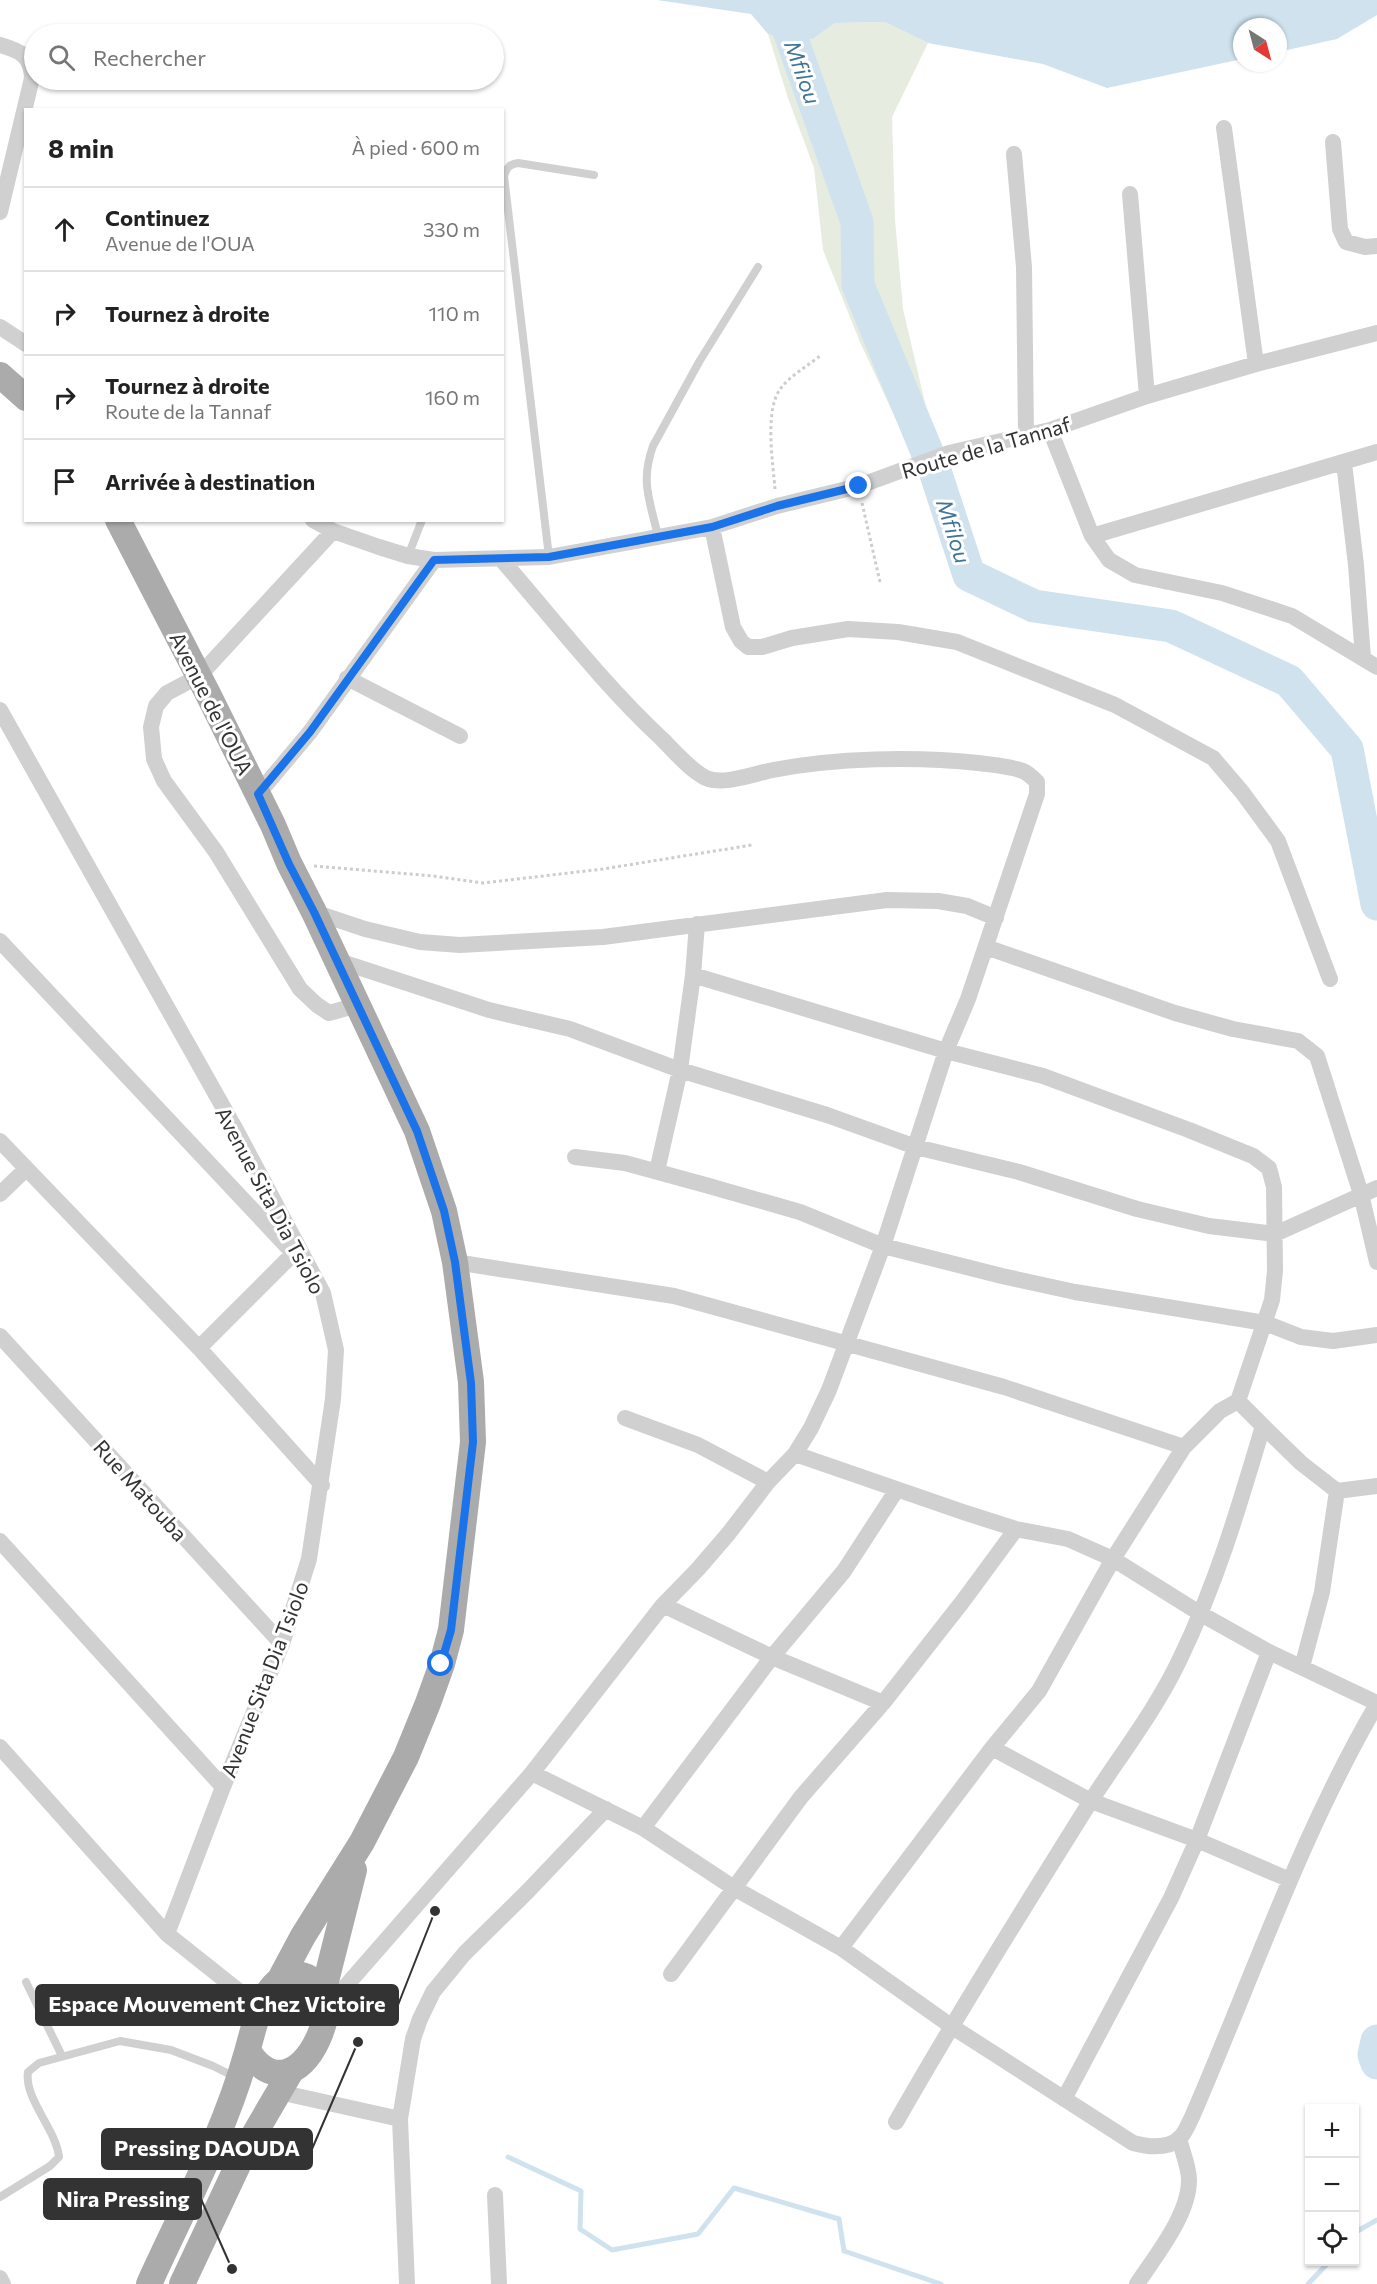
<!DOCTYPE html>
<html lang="fr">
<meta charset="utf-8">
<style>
body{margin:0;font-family:Commissioner,sans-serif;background:#f2f2f2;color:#222}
.controls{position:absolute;right:18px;bottom:18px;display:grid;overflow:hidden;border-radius:0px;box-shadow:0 2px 4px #0004}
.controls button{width:54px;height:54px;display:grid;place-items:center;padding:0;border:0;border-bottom:2px solid #e0e0e0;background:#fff;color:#222;font:30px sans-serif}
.compass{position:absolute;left:1233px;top:18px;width:54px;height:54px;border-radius:50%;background:#fff;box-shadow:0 2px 4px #0004;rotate:144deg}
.stop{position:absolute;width:18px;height:18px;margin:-14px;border:4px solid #1a73e8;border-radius:50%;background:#fff}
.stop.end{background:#1a73e8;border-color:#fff;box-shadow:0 2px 6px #0008}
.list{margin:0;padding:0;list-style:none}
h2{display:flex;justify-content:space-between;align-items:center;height:78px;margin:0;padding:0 24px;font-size:26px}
h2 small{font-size:20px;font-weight:400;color:#767676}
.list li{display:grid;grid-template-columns:39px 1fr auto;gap:18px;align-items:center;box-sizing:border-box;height:84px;padding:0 24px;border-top:2px solid #e0e0e0}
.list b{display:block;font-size:22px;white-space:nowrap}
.list p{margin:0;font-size:20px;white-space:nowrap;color:#767676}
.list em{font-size:20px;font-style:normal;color:#767676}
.icon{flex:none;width:33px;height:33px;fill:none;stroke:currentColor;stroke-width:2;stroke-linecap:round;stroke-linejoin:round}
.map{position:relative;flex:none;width:1377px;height:2284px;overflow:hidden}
.search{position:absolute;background:#fff;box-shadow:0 2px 4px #0004;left:24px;top:24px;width:480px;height:66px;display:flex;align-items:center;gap:15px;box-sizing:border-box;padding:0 21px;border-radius:33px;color:#767676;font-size:22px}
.panel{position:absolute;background:#fff;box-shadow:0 2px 4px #0004;left:24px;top:108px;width:480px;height:414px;border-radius:0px}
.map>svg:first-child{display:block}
.green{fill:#e6ecdf}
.water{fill:#cfe2ee}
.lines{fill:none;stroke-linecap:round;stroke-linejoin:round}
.stream{stroke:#cfe2ee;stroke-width:5}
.river{stroke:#cfe2ee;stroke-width:33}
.path{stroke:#cdcdcd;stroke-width:3;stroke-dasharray:3 3;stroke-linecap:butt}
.service{stroke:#d0d0d0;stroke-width:8}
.minor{stroke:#d0d0d0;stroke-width:16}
.primary{stroke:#ababab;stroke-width:26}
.route{stroke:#1a73e8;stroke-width:8}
.labels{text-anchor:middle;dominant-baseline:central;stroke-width:6;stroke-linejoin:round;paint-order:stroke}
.street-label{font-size:21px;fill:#333;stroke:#fff}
.water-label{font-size:22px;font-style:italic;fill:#3f7597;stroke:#fff}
.leader{fill:none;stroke:#333;stroke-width:2}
.callout-dot{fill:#333;stroke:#fff;stroke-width:2}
.callout{fill:#333;stroke:#333;stroke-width:2}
.callout-label{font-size:22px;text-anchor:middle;font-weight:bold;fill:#fff}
</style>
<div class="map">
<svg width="1377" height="2284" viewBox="0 0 1377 2284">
<rect width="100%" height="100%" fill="#fff"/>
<path class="green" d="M885,22L928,43L892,117L895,220L903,309L935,446L911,452L860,342L823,250L814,168L788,98L768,34L793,41L813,39L835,23Z"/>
<path class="water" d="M657,0H1377V15L1337,39L1278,52V27H1242V59L1107,88L1043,64L928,43L885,22L835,23L813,39L793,41L768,34L751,14Z"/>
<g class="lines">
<path class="stream" d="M508,2157L581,2191L580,2229L612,2250L698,2234L734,2188L839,2219L844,2251L941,2284
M1354,2233L1377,2220
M1308,2284L1329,2262"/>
<path class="river" d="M778,0L857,222L858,285L935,471L969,575L1034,606L1171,626L1289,681L1347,749L1377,904
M1377,2041L1374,2055L1377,2063"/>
<path class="path" d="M775,489C773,463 764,409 781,388C791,375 809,365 821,355
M862,503L880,582
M314,866L433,876L483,883L603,869L752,845"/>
<path class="service" d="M658,536C650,501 640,482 653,446L699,362L758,267
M408,556L422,520
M549,557L504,176C507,168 509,164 518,163L594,175
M26,1982L62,2056
M0,2197L50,2166L59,2157C56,2129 24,2099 28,2072L39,2063L120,2041L171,2050L213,2066L235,2077"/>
<path class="minor" d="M0,45C20,51 31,55 32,78L0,212
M1224,128L1256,364
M1333,142L1340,229L1346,242L1365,247L1377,246
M1014,154L1024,267L1026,435
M1130,194L1147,396
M0,327L26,344
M1050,430L1092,536L1109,560L1135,575L1222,593L1292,616L1377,667
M1344,463L1356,565L1363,658
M313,520L333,531L379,547L408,556L434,560L549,557L712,527L777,506L859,486L949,453L1050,430L1147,396L1256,364L1377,333
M712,527L733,627L741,641L748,647H762L792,638L848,629L898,632L957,642L1115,705L1213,758L1242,792L1278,841L1330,979
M333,531L199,676L167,693L156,706L151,727L154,759L164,781L216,852L300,989L317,1005L329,1013L358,1005
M1092,536L1377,452
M347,678L460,736
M0,710L236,1130L323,1293L336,1350L333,1399L309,1559L282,1644L223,1787L167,1934
M258,794L310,732L434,560
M314,912L365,929L420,942L460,945L603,937L887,900L938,901L967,906L996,918
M0,941L296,1256
M986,947L1175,1013L1233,1029L1298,1041L1317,1056L1361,1194L1377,1262
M336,960L489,1010L570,1029L680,1070L827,1115L916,1147L1019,1172L1137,1209L1209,1226L1275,1234L1377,1188
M693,975L946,1051L1043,1076L1189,1130L1253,1156L1269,1168L1274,1187L1275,1271L1272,1300L1238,1401L1220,1411L1184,1447L1113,1559L1039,1691L992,1748L841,1948
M0,1141L199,1348L322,1485
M575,1157L625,1163L709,1186L800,1212L883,1246L1002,1276L1075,1292L1265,1323L1301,1337L1333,1341L1377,1335
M657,1171L680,1070L693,975L697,924
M0,1194L26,1169
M455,1262L674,1296L1004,1387L1184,1447
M0,1336L282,1644
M199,1348L294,1253
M625,1418L698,1445L768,1482
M1263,1426L1301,1463L1337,1491L1377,1486
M795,1454L963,1512L1016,1529L1068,1539L1113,1559L1201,1614L1269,1652L1377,1703
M0,1541L223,1787
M663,1605L772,1657L883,1703
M1302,1667L1322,1592L1337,1491
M0,1747L167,1934L260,2008
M992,1748L1091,1801L1197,1840L1290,1880
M532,1773L643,1828L734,1888L841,1948L951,2026L1133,2143C1148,2147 1167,2150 1180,2138C1185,2133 1189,2123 1192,2117C1252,1979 1301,1834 1377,1704
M643,1828L772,1657L844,1571L896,1491
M671,1974L801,1797L883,1703L963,1601L1016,1529
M331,2003L532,1773L663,1605L698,1569L729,1533L768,1482L795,1454L811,1428L829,1390L883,1246L946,1051L968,999L1037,794V782C1033,778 1028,773 1023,771C1009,766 993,765 978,763C915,756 835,758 773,770C756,773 723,786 706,778C690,770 675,752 662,739C603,684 554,620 501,559
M279,2092L400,2119
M1064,2099L1171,1898L1197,1840L1269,1652
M896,2122C957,2015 1022,1911 1087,1807C1118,1758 1154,1713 1179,1661C1216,1585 1239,1507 1263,1426L1238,1401
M495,2195L499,2284
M0,2278L3,2284
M407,2284L400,2119L413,2039L420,2019L433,1992L464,1954L527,1892L606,1809
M1137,2284C1156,2255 1189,2215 1189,2180C1189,2167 1182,2151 1179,2138"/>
<path class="primary" d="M0,375L26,398
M118,520L208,694L273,825L289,863L314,912L417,1131L444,1211L455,1262L471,1382L473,1442L451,1630L442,1664L428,1703L406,1757L362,1842L303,1936L280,1979
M324,1989L354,1870
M149,2284C183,2209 225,2132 247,2052C253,2032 260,1992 281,1979C303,1965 322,1985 331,2003C325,2014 324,2027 318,2039C302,2074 272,2088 248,2051
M182,2284L245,2150L290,2073"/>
</g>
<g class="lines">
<path class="route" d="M441,1664L451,1630L473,1442L471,1383L455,1262L444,1211L417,1131L314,912L289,864L258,794L310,732L434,560L549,557L712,527L777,506L859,486"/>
</g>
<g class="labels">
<g class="street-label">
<text transform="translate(986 447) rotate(-16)">Route de la Tannaf</text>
<text transform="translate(212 703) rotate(63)">Avenue de l'OUA</text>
<text transform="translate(271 1200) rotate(62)">Avenue Sita Dia Tsiolo</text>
<text transform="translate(141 1490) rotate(48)">Rue Matouba</text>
<text transform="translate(264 1679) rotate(-69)">Avenue Sita Dia Tsiolo</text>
</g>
<g class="water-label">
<text transform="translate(803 72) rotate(70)">Mfilou</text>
<text transform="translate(954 531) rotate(72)">Mfilou</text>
</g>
</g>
<path class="leader" d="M435 1911L398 2005M358 2042L312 2149M232 2269L201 2199"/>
<g class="callout-dot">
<circle cx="435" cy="1911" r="6"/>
<circle cx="358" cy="2042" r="6"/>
<circle cx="232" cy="2269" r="6"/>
</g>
<g class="callout">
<rect x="36" y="1985" width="362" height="40" rx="6"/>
<rect x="102" y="2129" width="210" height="40" rx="6"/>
<rect x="44" y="2179" width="157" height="40" rx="6"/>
</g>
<g class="callout-label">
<text x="217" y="2012">Espace Mouvement Chez Victoire</text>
<text x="207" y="2156">Pressing DAOUDA</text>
<text x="123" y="2207">Nira Pressing</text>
</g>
</svg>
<div class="controls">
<button>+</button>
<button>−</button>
<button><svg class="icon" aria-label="locate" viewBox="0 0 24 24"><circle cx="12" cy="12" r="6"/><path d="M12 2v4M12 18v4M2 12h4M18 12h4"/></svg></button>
</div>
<svg class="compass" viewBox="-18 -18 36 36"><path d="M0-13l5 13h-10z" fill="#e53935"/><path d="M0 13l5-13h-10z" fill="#767676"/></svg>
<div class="stop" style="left:441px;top:1664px"></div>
<div class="stop end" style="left:859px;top:486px"></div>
<div class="search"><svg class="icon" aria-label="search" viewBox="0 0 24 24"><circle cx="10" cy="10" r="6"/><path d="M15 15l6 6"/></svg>Rechercher</div>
<section class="panel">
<h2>8 min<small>À pied · 600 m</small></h2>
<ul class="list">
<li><svg class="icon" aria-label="ahead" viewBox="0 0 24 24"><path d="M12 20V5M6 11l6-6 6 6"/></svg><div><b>Continuez</b><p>Avenue de l'OUA</p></div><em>330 m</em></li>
<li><svg class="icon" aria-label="right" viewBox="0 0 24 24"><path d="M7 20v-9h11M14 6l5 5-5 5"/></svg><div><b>Tournez à droite</b></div><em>110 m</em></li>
<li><svg class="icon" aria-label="right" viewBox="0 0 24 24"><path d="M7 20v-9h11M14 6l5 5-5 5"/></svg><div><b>Tournez à droite</b><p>Route de la Tannaf</p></div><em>160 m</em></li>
<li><svg class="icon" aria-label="arrive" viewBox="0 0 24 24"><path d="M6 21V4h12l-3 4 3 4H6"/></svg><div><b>Arrivée à destination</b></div></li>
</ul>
</section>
</div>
